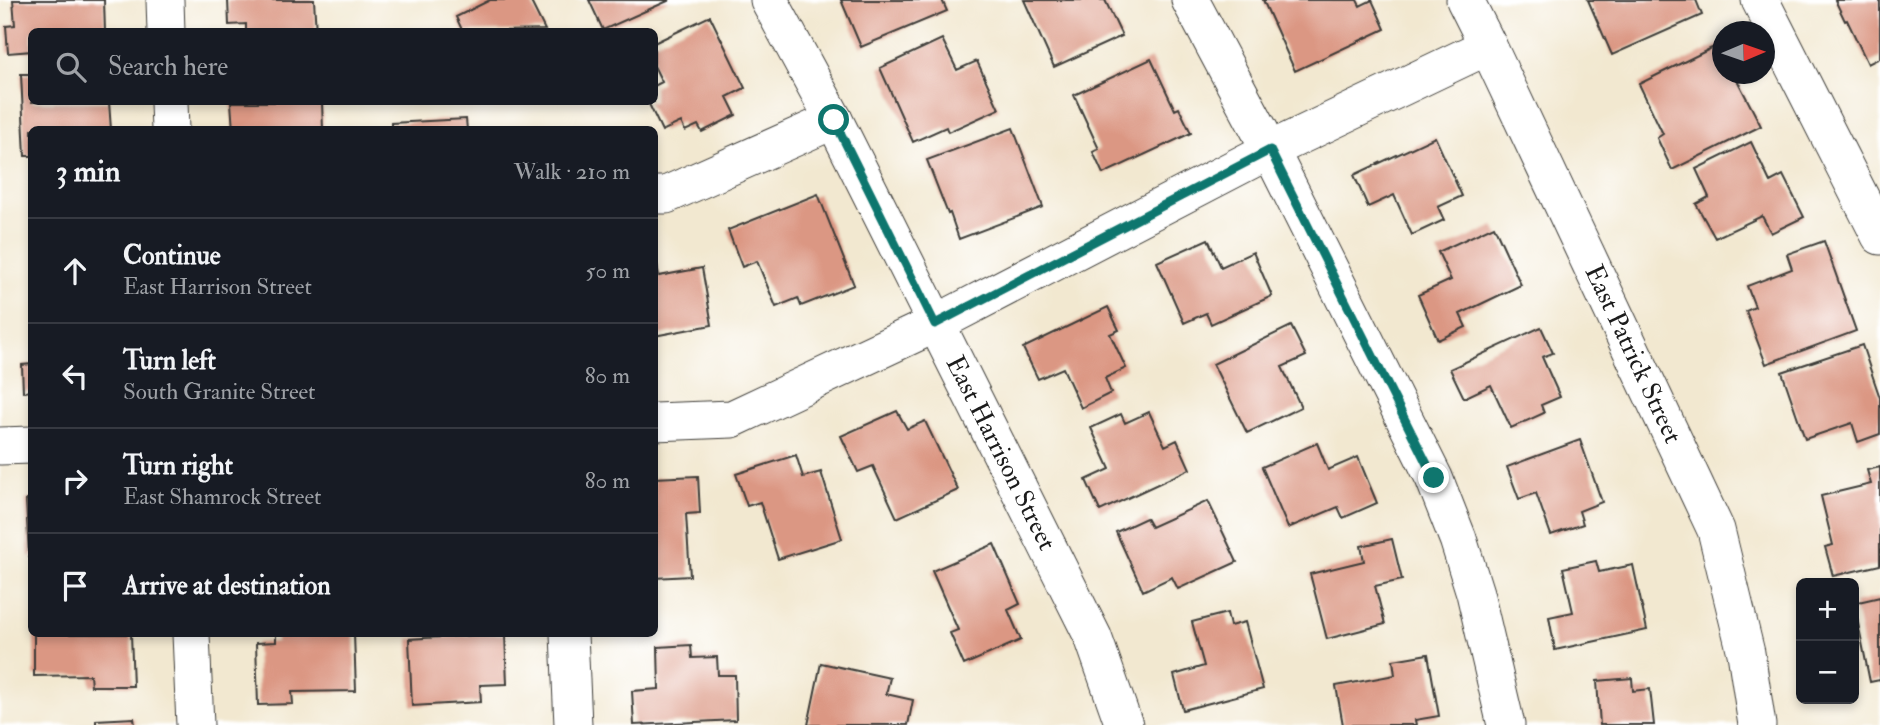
<!DOCTYPE html>
<meta charset="utf-8">
<style>
body{margin:0;font-family:"IM FELL Double Pica",serif;background:#20242c;color:#f1f3f6}
.controls{position:absolute;right:21px;bottom:21px;display:grid;overflow:hidden;border-radius:10px;box-shadow:0 4px 10px #0003}
.controls button{width:63px;height:63px;display:grid;place-items:center;padding:0;border:0;border-bottom:2px solid #363941;background:#171b24;color:#f1f3f6;font:35px sans-serif}
.compass{position:absolute;left:1712px;top:21px;width:63px;height:63px;border-radius:50%;background:#171b24;box-shadow:0 4px 10px #0003;rotate:88deg}
.stop{position:absolute;width:21px;height:21px;margin:-16px;border:5px solid #0f766e;border-radius:50%;background:#fff}
.stop.end{background:#0f766e;border-color:#fff;box-shadow:0 2px 7px #0008}
.list{margin:0;padding:0;list-style:none}
h2{display:flex;justify-content:space-between;align-items:center;height:91px;margin:0;padding:0 28px;font-size:30px}
h2 small{font-size:23px;font-weight:400;color:#9ea1a6}
.list li{display:grid;grid-template-columns:46px 1fr auto;gap:21px;align-items:center;box-sizing:border-box;height:105px;padding:0 28px;border-top:2px solid #363941}
.list b{display:block;font-size:26px;white-space:nowrap}
.list p{margin:0;font-size:23px;white-space:nowrap;color:#9ea1a6}
.list em{font-size:23px;font-style:normal;color:#9ea1a6}
.icon{flex:none;width:38px;height:38px;fill:none;stroke:currentColor;stroke-width:2;stroke-linecap:round;stroke-linejoin:round}
.map{position:relative;flex:none;width:1880px;height:725px;overflow:hidden}
.search{position:absolute;background:#171b24;box-shadow:0 4px 10px #0003;left:28px;top:28px;width:630px;height:77px;display:flex;align-items:center;gap:18px;box-sizing:border-box;padding:0 24px;border-radius:10px;color:#9ea1a6;font-size:26px}
.panel{position:absolute;background:#171b24;box-shadow:0 4px 10px #0003;left:28px;top:126px;width:630px;height:511px;border-radius:10px}
.map>svg:first-child{display:block}
.building{fill:#db9783}
.lines{fill:none;stroke-linecap:round;stroke-linejoin:round}
.street-casing{stroke:#3c3b37;stroke-width:39}
.street{stroke:#fff;stroke-width:37}
.route{stroke:#0f766e;stroke-width:9}
.labels{text-anchor:middle;dominant-baseline:central;stroke-width:7;stroke-linejoin:round;paint-order:stroke}
.street-label{font-size:26px;fill:#1c1c1c;stroke:#fff}
</style>
<div class="map">
<svg width="1880" height="725" viewBox="0 0 1880 725">
<rect width="100%" height="100%" fill="#fff"/>
<filter id="ink" filterUnits="userSpaceOnUse"><feTurbulence type="fractalNoise" baseFrequency=".0143" numOctaves="2"/><feDisplacementMap in="SourceGraphic" scale="14" xChannelSelector="R" yChannelSelector="G"/><feConvolveMatrix kernelMatrix="1 2 1 2 8 2 1 2 1" color-interpolation-filters="sRGB"/></filter>
<filter id="wash" filterUnits="userSpaceOnUse"><feTurbulence type="fractalNoise" baseFrequency=".00686" numOctaves="4" result="noise"/><feDisplacementMap in="SourceGraphic" scale="28" xChannelSelector="R" yChannelSelector="G"/><feGaussianBlur stdDeviation="1.57" result="paint"/><feColorMatrix in="noise" values="0 0 0 0 0 0 0 0 0 0 0 0 0 0 0 0 0 1.4 0 .05"/><feComposite in="paint" operator="in"/></filter>
<g filter="url(#wash)">
<rect width="100%" height="100%" fill="#f2e8d0"/>
<g id="blocks">
<path class="building" d="M13,0H104L105,32H32V51L8,53L6,26L15,25Z
M228,0H314L316,32H246V24L229,25Z
M490,0H530L545,30L463,32L456,17Z
M589,0H670L603,30Z
M841,0H942L947,11L861,47Z
M1024,0H1105L1122,36L1054,67Z
M1263,0H1357L1360,6L1372,0L1385,29L1295,71Z
M1588,0H1696L1702,15L1612,55Z
M1835,0H1880V58L1868,64L1847,20L1845,21Z
M710,16L745,88L727,97L736,115L702,132L698,125L685,131L681,122L662,131L648,102H654V86L662,82L654,66V43Z
M942,39L957,70L977,61L999,109L948,132L946,127L913,142L880,68Z
M1720,44L1722,50V74H1734L1761,126L1672,170L1657,138L1663,134L1639,84Z
M1151,59L1175,110L1179,108L1191,133L1103,174L1093,152L1099,149L1074,95Z
M21,74H32V102H109L111,130H32V156H25Z
M231,102H322L323,130H233Z
M466,119L467,130H391V123Z
M1013,128L1043,207L959,239L950,213L948,214L927,160Z
M1435,137L1462,196L1438,207L1444,220L1412,235L1394,195L1368,207L1354,175Z
M1751,142L1770,182L1783,175L1804,217L1771,233L1762,216L1715,238L1696,204L1709,197L1696,169Z
M818,194L854,285L801,306L798,298L776,307L757,261L742,267L728,230Z
M1494,226L1521,285L1460,314L1466,327L1438,340L1418,295L1451,280L1438,252Z
M1208,239L1221,267L1253,252L1272,296L1211,324L1206,313L1184,323L1157,262Z
M1824,241L1856,331L1766,364L1746,311L1755,307L1747,286L1792,269L1787,254Z
M654,264H657L659,276L702,268L712,325L654,336Z
M1108,307L1119,330L1110,334L1126,368L1105,378L1111,393L1081,408L1063,368L1038,379L1023,348Z
M1291,326L1306,356L1282,367L1301,407L1247,433L1213,364Z
M1541,327L1553,353L1542,357L1560,397L1541,405L1544,413L1511,428L1491,385L1464,398L1450,369Z
M1862,345L1880,398V434L1858,442L1852,423L1805,439L1782,372Z
M32,364V391L23,392L22,365Z
M897,411L907,429L925,421L958,490L897,518L873,466L858,472L841,436Z
M1149,412L1165,446L1177,440L1190,469L1100,511L1086,480L1110,469L1091,428L1121,414L1125,423Z
M1580,440L1602,502L1579,511L1583,524L1551,535L1536,493L1519,499L1507,467Z
M1317,443L1328,470L1358,457L1377,503L1343,518L1338,507L1288,528L1262,467Z
M796,455L803,477L821,472L842,539L778,559L760,502L747,506L736,474Z
M1880,467V565L1833,576L1825,547L1833,545L1821,496L1871,484L1867,470Z
M698,476L700,513L686,514L690,576L654,578V478Z
M32,499V556H29L26,500Z
M1208,501L1237,562L1178,589L1172,577L1143,591L1116,532L1146,518L1151,527Z
M1392,539L1402,580L1375,586L1385,624L1327,639L1310,574L1364,561L1361,546Z
M994,544L1020,604L1008,610L1021,640L964,665L950,633L958,630L932,571Z
M1596,561L1599,572L1633,565L1647,630L1555,650L1549,617L1573,612L1563,568Z
M1880,597V680L1870,682L1854,603Z
M1227,613L1230,626L1245,622L1263,689L1183,710L1174,675L1204,666L1192,622Z
M34,634H131L133,686H91L90,675L34,676Z
M276,634H354L356,691L292,692L293,704L258,705L256,643L276,642Z
M471,634H505L507,684L480,685L481,702L412,706L409,639L471,635Z
M691,645L692,658L717,657L718,675H735L736,720L634,725L632,691L659,689L658,647Z
M1428,654L1439,716L1415,720L1416,725H1343L1336,686L1395,675L1393,660Z
M821,663L890,678L886,694L913,700L908,725H808Z
M1632,678L1633,691L1650,689L1654,725H1600L1597,681Z
M134,718L135,725H96V720Z"/>
</g>
</g>
<g filter="url(#ink)">
<use href="#blocks" fill-opacity="0" stroke="#3c3b37" stroke-width="2"/>
<g class="lines">
<g class="street-casing">
<g id="street">
<path d="M165,0L166,32"/>
<path id="s1" d="M769,0L834,120L1093,637L1124,725"/>
<path d="M1190,0L1270,150L1434,478L1458,539L1475,593L1506,725"/>
<path id="s2" d="M1465,0L1488,46L1716,530L1746,653L1757,725"/>
<path d="M1760,0L1880,236"/>
<path d="M169,102L170,130"/>
<path d="M654,195H666L834,120"/>
<path d="M654,422L732,419L935,324L1270,150L1488,46"/>
<path d="M0,446L32,445"/>
<path d="M191,634L195,725"/>
<path d="M569,634L573,725"/>
</g>
</g>
<use href="#street" class="street"/>
</g>
</g>
<g class="lines" filter="url(#ink)">
<path class="route" d="M834,120L935,324L1270,150L1434,478"/>
</g>
<g class="labels">
<g class="street-label">
<text stroke="none"><textPath href="#s2" startOffset="392">East Patrick Street</textPath></text>
<text stroke="none"><textPath href="#s1" startOffset="509">East Harrison Street</textPath></text>
</g>
</g>
</svg>
<div class="controls">
<button>+</button>
<button>−</button>
</div>
<svg class="compass" viewBox="-18 -18 36 36"><path d="M0-13l5 13h-10z" fill="#e53935"/><path d="M0 13l5-13h-10z" fill="#9ea1a6"/></svg>
<div class="stop" style="left:834px;top:120px"></div>
<div class="stop end" style="left:1434px;top:478px"></div>
<div class="search"><svg class="icon" aria-label="search" viewBox="0 0 24 24"><circle cx="10" cy="10" r="6"/><path d="M15 15l6 6"/></svg>Search here</div>
<section class="panel">
<h2>3 min<small>Walk · 210 m</small></h2>
<ul class="list">
<li><svg class="icon" aria-label="ahead" viewBox="0 0 24 24"><path d="M12 20V5M6 11l6-6 6 6"/></svg><div><b>Continue</b><p>East Harrison Street</p></div><em>50 m</em></li>
<li><svg class="icon" aria-label="left" viewBox="0 0 24 24"><path d="M17 20v-9H6M10 6l-5 5 5 5"/></svg><div><b>Turn left</b><p>South Granite Street</p></div><em>80 m</em></li>
<li><svg class="icon" aria-label="right" viewBox="0 0 24 24"><path d="M7 20v-9h11M14 6l5 5-5 5"/></svg><div><b>Turn right</b><p>East Shamrock Street</p></div><em>80 m</em></li>
<li><svg class="icon" aria-label="arrive" viewBox="0 0 24 24"><path d="M6 21V4h12l-3 4 3 4H6"/></svg><div><b>Arrive at destination</b></div></li>
</ul>
</section>
</div>
